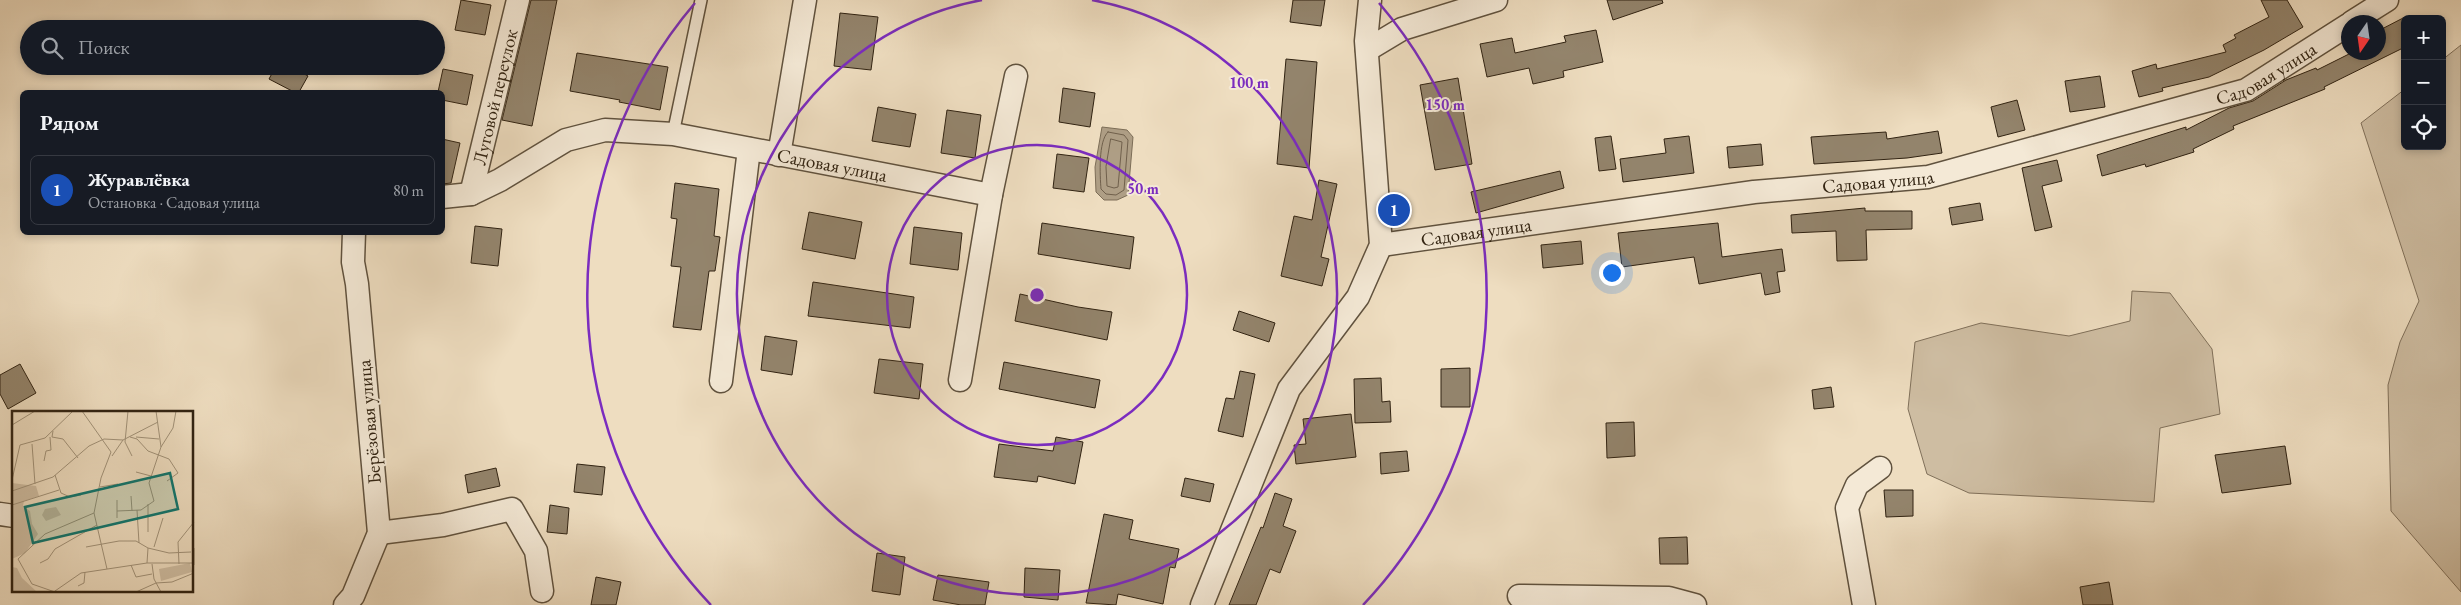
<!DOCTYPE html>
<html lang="ru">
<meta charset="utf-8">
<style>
body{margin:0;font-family:"EB Garamond",serif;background:#242831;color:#f1f3f6}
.controls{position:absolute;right:15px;top:15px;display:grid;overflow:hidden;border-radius:8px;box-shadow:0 2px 8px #0003}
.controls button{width:45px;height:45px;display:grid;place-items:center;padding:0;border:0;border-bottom:1px solid #363941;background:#171b24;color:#f1f3f6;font:25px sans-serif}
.compass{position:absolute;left:2341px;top:15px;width:45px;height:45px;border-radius:50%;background:#171b24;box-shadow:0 2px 8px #0003;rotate:193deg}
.you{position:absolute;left:1611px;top:272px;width:18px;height:18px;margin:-12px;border:4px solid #fff;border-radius:50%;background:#1a73e8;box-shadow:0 0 0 8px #1a73e833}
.badge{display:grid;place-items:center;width:32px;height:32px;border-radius:50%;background:#0f766e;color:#fff;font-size:16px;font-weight:700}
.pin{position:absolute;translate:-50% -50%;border:2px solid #fff;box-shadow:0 1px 5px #0006}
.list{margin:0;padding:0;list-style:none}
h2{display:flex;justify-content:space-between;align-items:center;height:65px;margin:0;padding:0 20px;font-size:21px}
h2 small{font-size:16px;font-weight:400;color:#9ea1a6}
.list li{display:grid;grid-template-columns:32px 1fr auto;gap:15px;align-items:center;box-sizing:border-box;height:70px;margin:0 10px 10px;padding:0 10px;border:1px solid #363941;border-radius:8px}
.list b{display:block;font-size:19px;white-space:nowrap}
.list p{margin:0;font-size:16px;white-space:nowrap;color:#9ea1a6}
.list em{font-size:16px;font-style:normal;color:#9ea1a6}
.icon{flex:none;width:28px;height:28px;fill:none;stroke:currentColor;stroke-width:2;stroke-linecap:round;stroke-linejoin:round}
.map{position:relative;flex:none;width:2461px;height:605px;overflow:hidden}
.search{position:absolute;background:#171b24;box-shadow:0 2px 8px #0003;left:20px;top:20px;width:425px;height:55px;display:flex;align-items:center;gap:12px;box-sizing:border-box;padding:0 18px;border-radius:28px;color:#9ea1a6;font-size:19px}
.panel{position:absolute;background:#171b24;box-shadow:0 2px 8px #0003;left:20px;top:90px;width:425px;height:145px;border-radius:8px}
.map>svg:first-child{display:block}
.green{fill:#cebda2;stroke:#80705a}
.water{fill:#ae9e85;stroke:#7c6d57}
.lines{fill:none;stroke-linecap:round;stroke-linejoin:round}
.shore{stroke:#70604c;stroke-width:1}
.building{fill:#93846c;stroke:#312312}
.lane-casing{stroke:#60523e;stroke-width:14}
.street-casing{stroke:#60523e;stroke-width:25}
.lane{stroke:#f4e9d6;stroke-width:11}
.street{stroke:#f4e9d6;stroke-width:22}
.ring{fill:none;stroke:#7b2cbf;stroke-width:2.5}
.labels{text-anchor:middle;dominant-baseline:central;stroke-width:4;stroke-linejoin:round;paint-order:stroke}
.street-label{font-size:19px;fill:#312312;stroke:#f4e9d6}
.inset-road{fill:none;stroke:#a2937a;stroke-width:1}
.view{fill:#0f766e;fill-opacity:0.15;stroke:#0f766e;stroke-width:2.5}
.inset-edge{fill:none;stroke:#312312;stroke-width:2.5}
.centre{fill:#7b2cbf;stroke:#f4e9d6;stroke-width:2.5}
.ring-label{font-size:15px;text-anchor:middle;font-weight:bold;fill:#7b2cbf;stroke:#f4e9d6;stroke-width:4;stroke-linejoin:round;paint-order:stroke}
</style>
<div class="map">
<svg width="2461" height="605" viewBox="0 0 2461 605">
<rect width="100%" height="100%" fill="#eeddc0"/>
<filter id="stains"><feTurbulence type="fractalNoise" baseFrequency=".004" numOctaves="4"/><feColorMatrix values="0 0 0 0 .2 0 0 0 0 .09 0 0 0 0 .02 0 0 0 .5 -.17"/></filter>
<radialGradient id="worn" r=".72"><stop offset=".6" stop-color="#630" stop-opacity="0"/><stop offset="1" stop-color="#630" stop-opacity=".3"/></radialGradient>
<path class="green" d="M2461,45V592L2391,511L2388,385L2400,342L2419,301L2361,123L2405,89V146H2442V60Z
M2132,291L2170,293L2212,349L2220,414L2160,428L2154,502L1969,493L1927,474L1908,409L1915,342L1981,323L2069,336L2130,321Z"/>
<path class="water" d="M1102,127L1127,130L1133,137L1128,195L1117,200H1104L1096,192L1095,167Z"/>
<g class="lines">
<path class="shore" d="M1108,132L1124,135L1128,140L1124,190L1116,195L1106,194L1101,189C1100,176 1098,141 1108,132Z
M1111,139L1122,142L1118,187L1114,188L1107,186L1106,167Z"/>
</g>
<path class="building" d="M461,0L491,5L485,35L455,30Z
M531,0H557L532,126L502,120Z
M1293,0H1325L1321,26L1290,22Z
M1607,0H1662L1663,3L1613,20Z
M2261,0H2287L2303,27L2264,50L2209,77L2162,88L2163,91L2139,97L2132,71L2156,64L2157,69L2226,52L2223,45L2236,38L2234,35L2269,17Z
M840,13L878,17L871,70L834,66Z
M2405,17V47L2324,87L2325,89L2233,126L2234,129L2193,149L2194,152L2146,167L2145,164L2102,176L2097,155L2186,127V130L2229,108L2253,101L2286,80L2316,68L2317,70L2353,52H2378V31Z
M1596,30L1603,62L1563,71L1564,77L1533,84L1529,68L1487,77L1480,44L1512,38L1515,53L1566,42L1564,36Z
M577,53L668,67L660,110L619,102L620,100L570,91Z
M1286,59L1317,62L1309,168L1277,164Z
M276,66H290L308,76L299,92H294L269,79Z
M443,69L473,75L467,105L442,100V92H438Z
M2100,76L2105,107L2070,112L2065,81Z
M1458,78L1472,164L1435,170L1420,85Z
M1063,88L1095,93L1090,127L1059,122Z
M2017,100L2025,130L1998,137L1991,107Z
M878,107L916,114L910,147L872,141Z
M947,110L981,115L975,158L941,153Z
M1938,131L1942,153L1907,158L1814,164L1811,137L1886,132L1887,139Z
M1611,136L1616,169L1599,171L1595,138Z
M1689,136L1694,173L1623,182L1620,159L1666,153L1664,139Z
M442,139L460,143L451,183L442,184Z
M1761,144L1763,165L1729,168L1727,147Z
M1057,154L1089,158L1084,192L1053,188Z
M2057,160L2062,181L2042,186L2052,227L2035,231L2022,168Z
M1560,171L1564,188L1476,213L1471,192Z
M1319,180L1337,184L1321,257L1329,259L1322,286L1281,276L1294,216L1312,220Z
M675,183L719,189L714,236L720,237L715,271H709L701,330L673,327L681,267L671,266L677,219L671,218Z
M1980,203L1983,220L1952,225L1949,208Z
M1865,208V211H1912V229L1866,230L1867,260L1837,261L1836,231L1792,233L1791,215Z
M809,212L862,222L855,259L802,249Z
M1042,223L1134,237L1130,269L1038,254Z
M1718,223L1722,257L1782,249L1785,271L1777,272L1780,292L1765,295L1761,273L1699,284L1694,257L1622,267L1618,233Z
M475,226L502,229L498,266L471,263Z
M914,227L962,233L958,270L910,264Z
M1581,241L1583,264L1543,268L1541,245Z
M813,282L914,297L910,328L808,316Z
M1020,294L1078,307L1112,312L1107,340L1015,321Z
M1239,311L1275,323L1269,342L1233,330Z
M765,336L797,341L792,375L761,370Z
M879,359L923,364L919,399L874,393Z
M1004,362L1100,380L1095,408L999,389Z
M20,364L36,393L8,409L0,394V375Z
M1470,368V407H1441V369Z
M1240,371L1255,374L1243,437L1218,431L1226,398L1234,399Z
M1381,378L1382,402L1390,401L1391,422L1355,423L1354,379Z
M1831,387L1834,407L1814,409L1812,390Z
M1351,414L1356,457L1296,464L1294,445L1306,444L1303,419Z
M1634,422L1635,456L1607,458L1606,423Z
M1056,437L1083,442L1075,484L1038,476L1037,482L994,477L999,444L1053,451Z
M2285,446L2291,484L2222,493L2215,455Z
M1407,451L1409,471L1381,474L1380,453Z
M577,464L605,467L602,495L574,492Z
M496,468L500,486L468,493L465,475Z
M1185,478L1214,484L1210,502L1181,496Z
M1884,490H1913V516L1886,517Z
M1275,493L1292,499L1283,526L1296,531L1280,573L1270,569L1256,605H1229L1261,527L1263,528Z
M550,505L569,508L567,534L547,532Z
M1104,514L1133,520L1129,539L1179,549L1175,568L1170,567L1163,604L1118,594L1116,605L1086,603Z
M1687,537L1688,564H1660L1659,538Z
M877,553L905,557L900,595L872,591Z
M1025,568L1060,570L1058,600L1024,597Z
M938,575L989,582L985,605H961L933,600Z
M596,577L621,582L616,605H591Z
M2109,582L2113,605H2083L2080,587Z"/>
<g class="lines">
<g class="lane-casing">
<path id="lane" d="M673,134L701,0"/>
</g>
<g class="street-casing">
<g id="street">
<path d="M2352,22L2387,0"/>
<path d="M1367,50L1402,29L1496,0"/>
<path d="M779,155L805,0"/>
<path id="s1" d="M471,194L518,0"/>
<path id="s2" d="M442,197L471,194L500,180L566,140L605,130L673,134L991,195"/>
<path id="s3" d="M1381,245L1754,192L1928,177L2246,90L2348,25"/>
<path d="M960,380L991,195L1016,76"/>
<path d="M721,381L749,149"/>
<path d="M0,514L14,516"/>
<path d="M379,533L443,525L512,509L536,551L542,591"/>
<path d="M1519,596L1669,598L1695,605"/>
<path d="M345,605L353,596L379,533L357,284L353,262L354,232"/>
<path d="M1202,605L1289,389L1358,297L1381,245L1366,41L1370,0"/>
<path d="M1864,605L1847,508L1857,485L1880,468"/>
</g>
</g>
<use href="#lane" class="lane"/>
<use href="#street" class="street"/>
</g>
<g class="ring">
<circle cx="1037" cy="295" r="150"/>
<path d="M1092 0A300 300 0 1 1 982 0"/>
<path d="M711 605A450 450 0 0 1 695 3M1379 3A450 450 0 0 1 1363 605"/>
</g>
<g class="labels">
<g class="street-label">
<text stroke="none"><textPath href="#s3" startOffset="906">Садовая улица</textPath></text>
<text stroke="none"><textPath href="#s1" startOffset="100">Луговой переулок</textPath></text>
<text stroke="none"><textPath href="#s2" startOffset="409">Садовая улица</textPath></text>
<text stroke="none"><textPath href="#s3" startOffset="501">Садовая улица</textPath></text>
<text stroke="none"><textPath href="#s3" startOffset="96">Садовая улица</textPath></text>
<text transform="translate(369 422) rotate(-95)">Берёзовая улица</text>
</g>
</g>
<g transform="translate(12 411)">
<rect width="181" height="181" fill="#eeddc0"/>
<path d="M0,72L24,75L27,85L12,90L11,95L18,100L20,113L26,123L13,142L0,148ZM44,96L49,104L34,110L30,104L33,98ZM178,152L180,161L149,170L147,158ZM0,156L5,157L10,167L24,180L33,181H0Z" fill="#cebda2"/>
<path class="inset-road" d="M70,0L99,41L89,67L82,102L95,158M116,0L113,31L120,45M0,14L23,0M41,20L40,26L51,28L66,47M118,26L125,28L136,40L157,48L166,62L155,70M124,26L147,28M92,28L111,29L146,11M20,33L23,73M149,36L161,17L164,0M100,45L111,29M32,50L34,40L39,39L38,26M124,61L139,65M43,64L49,82L58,86L69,84M0,69L8,34L33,27L61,0M88,76L106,73M0,80L41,66L77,35L92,28M119,85L120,100M105,89V107M0,94L47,79M125,99L127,132M105,100L129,99L142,90L137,72L149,36L144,0M136,121V93M74,136L107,130H124L136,137L135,152M142,136L151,107M136,137L157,142L179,141M182,137V154M28,152L36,148L43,138L85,114M140,153L142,168L149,181M167,153L166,131L182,111M119,154L124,166L140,163M66,175L72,172L73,161M43,180L69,162L135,152H182M43,181L20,173L6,148L33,123L82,102M124,181L144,172L160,171L182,162"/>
<path class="view" d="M158,62L166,98L21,132L13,96Z"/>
<rect width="181" height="181" class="inset-edge"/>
</g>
<circle cx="1037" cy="295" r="8" class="centre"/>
<g class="ring-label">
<text x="1249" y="88">100 m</text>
<text x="1445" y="110">150 m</text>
<text x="1143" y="194">50 m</text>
</g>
<rect width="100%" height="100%" filter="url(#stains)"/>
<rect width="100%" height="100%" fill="url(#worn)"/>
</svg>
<div class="controls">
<button>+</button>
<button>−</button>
<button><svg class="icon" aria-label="locate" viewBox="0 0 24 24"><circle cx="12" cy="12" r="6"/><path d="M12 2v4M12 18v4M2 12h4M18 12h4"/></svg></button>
</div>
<svg class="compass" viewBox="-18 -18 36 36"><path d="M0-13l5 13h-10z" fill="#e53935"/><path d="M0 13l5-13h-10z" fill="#9ea1a6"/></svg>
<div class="you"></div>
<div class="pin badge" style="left:1394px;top:210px;background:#1a4fb4">1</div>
<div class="search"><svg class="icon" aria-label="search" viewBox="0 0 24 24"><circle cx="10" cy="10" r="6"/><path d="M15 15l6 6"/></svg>Поиск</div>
<section class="panel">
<h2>Рядом<small></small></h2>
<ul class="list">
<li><span class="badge" style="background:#1a4fb4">1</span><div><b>Журавлёвка</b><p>Остановка · Садовая улица</p></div><em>80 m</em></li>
</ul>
</section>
</div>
